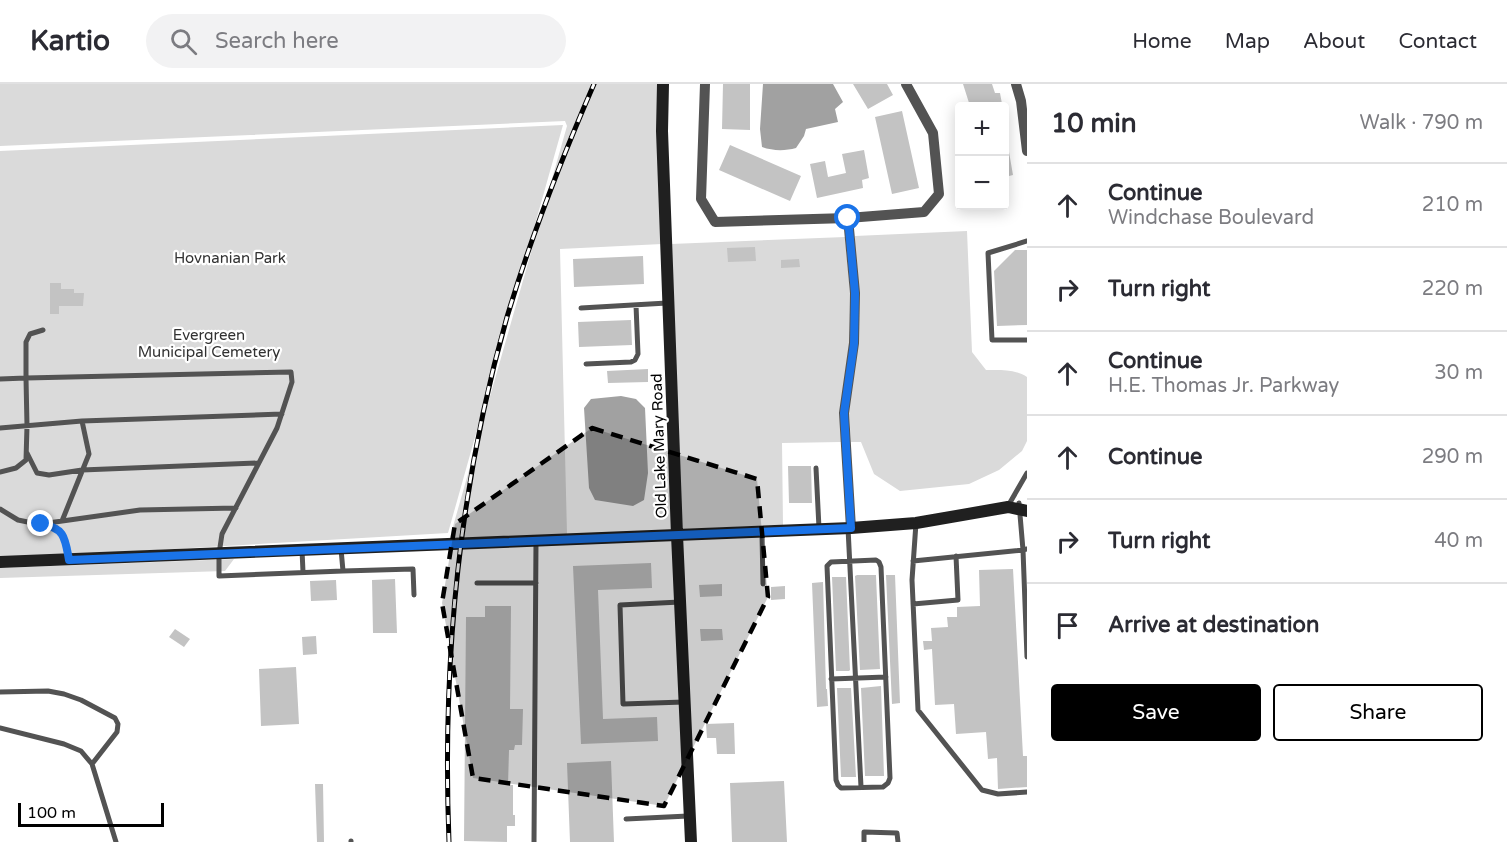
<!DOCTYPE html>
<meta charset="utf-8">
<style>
body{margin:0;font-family:"Varela Round",sans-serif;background:#f2f2f3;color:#2b2b33}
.controls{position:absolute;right:18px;top:18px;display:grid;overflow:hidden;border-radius:6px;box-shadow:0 3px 15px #0003}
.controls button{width:54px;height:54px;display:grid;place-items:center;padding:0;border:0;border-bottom:2px solid #e1e1e2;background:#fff;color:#2b2b33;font:30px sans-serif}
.scale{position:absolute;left:18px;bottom:15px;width:146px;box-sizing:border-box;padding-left:6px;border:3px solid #000;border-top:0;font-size:16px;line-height:21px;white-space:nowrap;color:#000;-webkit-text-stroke:4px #fff;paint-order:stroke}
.stop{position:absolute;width:18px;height:18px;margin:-14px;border:4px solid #1a73e8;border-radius:50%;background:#fff}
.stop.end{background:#1a73e8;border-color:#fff;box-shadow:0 2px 6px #0008}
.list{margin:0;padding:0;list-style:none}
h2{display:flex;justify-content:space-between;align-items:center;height:78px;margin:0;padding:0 24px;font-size:26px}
h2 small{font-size:20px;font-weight:400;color:#7c7c81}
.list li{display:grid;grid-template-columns:39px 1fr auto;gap:18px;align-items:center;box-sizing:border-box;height:84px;padding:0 24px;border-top:2px solid #e1e1e2}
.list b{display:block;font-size:22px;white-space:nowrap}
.list p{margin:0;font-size:20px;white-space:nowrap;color:#7c7c81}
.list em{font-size:20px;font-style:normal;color:#7c7c81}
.actions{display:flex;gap:12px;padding:18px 24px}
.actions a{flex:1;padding:14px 0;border:2px solid #000;border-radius:6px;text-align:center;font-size:21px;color:#000}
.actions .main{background:#000;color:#fff}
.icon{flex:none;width:33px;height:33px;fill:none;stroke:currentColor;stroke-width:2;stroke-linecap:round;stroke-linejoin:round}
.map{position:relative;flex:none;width:1027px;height:758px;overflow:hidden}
header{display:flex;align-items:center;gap:36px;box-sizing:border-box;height:84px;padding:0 30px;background:#fff;border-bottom:2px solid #e1e1e2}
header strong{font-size:28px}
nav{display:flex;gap:33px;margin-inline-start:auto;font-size:21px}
.search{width:420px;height:54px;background:#f2f2f3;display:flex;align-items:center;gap:15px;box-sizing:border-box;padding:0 21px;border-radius:33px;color:#7c7c81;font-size:22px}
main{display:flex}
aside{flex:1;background:#fff}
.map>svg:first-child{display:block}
.green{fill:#dadada}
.water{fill:#a1a1a1}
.building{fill:#c3c3c3}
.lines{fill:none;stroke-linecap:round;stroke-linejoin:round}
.lane{stroke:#535353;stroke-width:5}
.street{stroke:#535353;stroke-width:10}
.secondary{stroke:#202020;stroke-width:12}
.rail-casing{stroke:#000;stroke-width:5}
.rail{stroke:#fff;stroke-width:3;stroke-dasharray:9;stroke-linecap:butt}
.route{stroke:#1a73e8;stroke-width:8}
.marked{fill:#000;fill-opacity:0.2;stroke:#000;stroke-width:4.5;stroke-dasharray:12 8;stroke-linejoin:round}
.labels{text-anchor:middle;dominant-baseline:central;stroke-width:4.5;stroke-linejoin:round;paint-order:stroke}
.park-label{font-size:15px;fill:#313131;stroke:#fff}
.street-label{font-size:15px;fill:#000;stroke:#fff}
</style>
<header>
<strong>Kartio</strong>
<div class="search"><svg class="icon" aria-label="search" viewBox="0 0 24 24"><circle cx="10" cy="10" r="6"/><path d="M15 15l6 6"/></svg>Search here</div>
<nav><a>Home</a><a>Map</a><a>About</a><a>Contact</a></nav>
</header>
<main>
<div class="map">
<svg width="1027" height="758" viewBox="0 0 1027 758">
<rect width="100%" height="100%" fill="#fff"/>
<path class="green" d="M0,0H658L662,160L560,165L567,450L451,455L450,453L567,42L565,37L0,62Z
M563,41L448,449L0,475V67Z
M967,147L972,268L986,286C1001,286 1015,285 1027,293V357L1022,367L999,386L969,400L900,407L874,390L861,358H851L849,329L855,152Z
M845,153L850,209L849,261L841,358L782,359L783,441L682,445L671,160Z
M234,475L225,487L0,494V484Z"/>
<path class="water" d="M763,0H833L843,18L835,25L838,38L806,45L804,52L796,64C785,67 773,67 762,63L760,45Z
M621,312L636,315L645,324L648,389L644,416L633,422L595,416L589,404L584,324L591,315Z"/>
<path class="building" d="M723,0H750V46L722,45Z
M853,0H887L893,11L868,25Z
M963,0H992L995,9H1000L1002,20L993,22H970Z
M902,27L919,104L892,110L875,33Z
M730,61L801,92L790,117L719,86Z
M864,66L869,94L862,96L863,104L817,114L810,80L825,77L828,93L846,89L842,70Z
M1005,68H1009L1013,91L1005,93Z
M755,163L756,177L728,178L727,164Z
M1015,166H1027V241L997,242L994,187Z
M643,172L644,200L574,203L573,175Z
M799,175L800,183L781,184V176Z
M50,199H61V205H74V209H84L83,222H59V230H50Z
M631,236L632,261L579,263L578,238Z
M648,285V298L608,299L607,287Z
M788,382H811L812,419H789Z
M651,479L652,504L598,506L603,635L657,633L658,657L581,660L573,482Z
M1013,485L1023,672H1027V703L998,705L997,674L988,675L986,648L956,650L954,620L935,621L932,565L924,566L923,557H932L931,544L948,543L947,533H957V523L980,522L979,486Z
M857,491H876V492L880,585L860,586L855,492Z
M886,491H895L900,619L892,620Z
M832,493H846L850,586L849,587H836Z
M395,495L397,549H373L372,496Z
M336,496L337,516L311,517L310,497Z
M823,498L826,605H827L828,622L817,623L812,499Z
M722,500V512L700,513L699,501Z
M785,502V515L771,516V503Z
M485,522H511L510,625H523L522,661H515L514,666H509L508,701H513V731H515V742H507V758L464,757L466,533H485Z
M175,545L190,555L184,563L169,553Z
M700,545H722L723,556L701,557Z
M316,552L317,570L303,571L302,553Z
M296,583L299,640L261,642L259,585Z
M881,602L884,692H865L861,604Z
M837,604H851L856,693H841Z
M734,639L735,670H717L716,654H707L706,640Z
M611,677L614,758H570L567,679Z
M784,697L787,758H732L730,699Z
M315,700H323L324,758H317Z"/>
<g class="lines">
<path class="lane" d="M1027,157L988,169L992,256H1027
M581,224L667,219
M586,280L631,278L635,276L638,270L636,221
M0,295L26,294V258L30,250L43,246
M82,337L282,330
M0,344L82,337L89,370L62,437
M27,369L37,389L49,391L82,386L259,379
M816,384L819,444
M0,388L16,384L26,376L27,342L26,294L291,288L292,298L277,344L222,450L219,470V492L343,487
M1008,422L1027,389
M0,425L18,436L57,444L64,453L69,474
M916,439L912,496L918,626L982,706L998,710L1027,708
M41,440L140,426L236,424
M848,444L861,703
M762,449L763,500
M341,465L343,487L413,485L414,511
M1027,465L1023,466L1027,573
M302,466L303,488
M876,476L879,478L881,483L890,694L888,699L883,703L841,704L838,701L836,696L827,482L831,478Z
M913,477L1023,466L1019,419
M477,499H536
M680,518L620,521L623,620L684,618
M913,520L958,516L956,472
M831,595L886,593
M0,608L48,607L64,610L81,616L115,634L118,640L117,648L92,680
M0,644L64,660L81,667L92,680L116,758
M626,735L688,732
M351,757V758
M534,758L536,457
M864,758V748L897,749L898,758"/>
<path class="street" d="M705,0L701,115L715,138L848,134L924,128L939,110L933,49L906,0
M1016,0L1021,17L1027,67
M848,134L855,209L854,259L844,329L851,444"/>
<path class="secondary" d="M663,0L662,47L677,451L691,758
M0,478L851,444L916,439L1008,423L1027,427"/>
<g class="rail-casing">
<path id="rail" d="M449,758C442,580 458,405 507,233C531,153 561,76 594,0"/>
</g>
<use href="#rail" class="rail"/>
</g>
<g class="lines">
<path class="route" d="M41,440C65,444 65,454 69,476L851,444L844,329L854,260L855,209L848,134"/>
</g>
<path class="marked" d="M592,344L757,395L768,513L664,722L473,694L442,519L455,440Z"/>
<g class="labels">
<g class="park-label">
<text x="230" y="174">Hovnanian Park</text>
<text x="209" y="251">Evergreen<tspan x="209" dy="17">Municipal Cemetery</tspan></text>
</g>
<g class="street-label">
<text transform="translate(659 362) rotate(-92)">Old Lake Mary Road</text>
</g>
</g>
</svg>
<div class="controls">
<button>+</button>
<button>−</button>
</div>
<div class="scale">100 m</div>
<div class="stop" style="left:848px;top:134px"></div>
<div class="stop end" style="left:41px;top:440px"></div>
</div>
<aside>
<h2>10 min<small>Walk · 790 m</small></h2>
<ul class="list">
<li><svg class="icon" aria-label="ahead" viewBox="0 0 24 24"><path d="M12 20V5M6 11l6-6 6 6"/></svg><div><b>Continue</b><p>Windchase Boulevard</p></div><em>210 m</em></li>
<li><svg class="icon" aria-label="right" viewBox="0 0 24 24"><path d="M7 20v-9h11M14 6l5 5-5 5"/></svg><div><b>Turn right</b></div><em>220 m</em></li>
<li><svg class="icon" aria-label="ahead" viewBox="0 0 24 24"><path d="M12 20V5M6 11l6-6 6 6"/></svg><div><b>Continue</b><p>H.E. Thomas Jr. Parkway</p></div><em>30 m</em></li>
<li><svg class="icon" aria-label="ahead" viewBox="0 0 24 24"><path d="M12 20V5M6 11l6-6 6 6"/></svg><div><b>Continue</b></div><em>290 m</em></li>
<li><svg class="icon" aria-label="right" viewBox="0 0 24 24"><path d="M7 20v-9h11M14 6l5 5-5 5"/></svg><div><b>Turn right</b></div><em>40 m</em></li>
<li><svg class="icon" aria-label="arrive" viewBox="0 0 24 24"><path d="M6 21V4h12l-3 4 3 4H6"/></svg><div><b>Arrive at destination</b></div></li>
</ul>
<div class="actions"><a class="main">Save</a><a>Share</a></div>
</aside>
</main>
